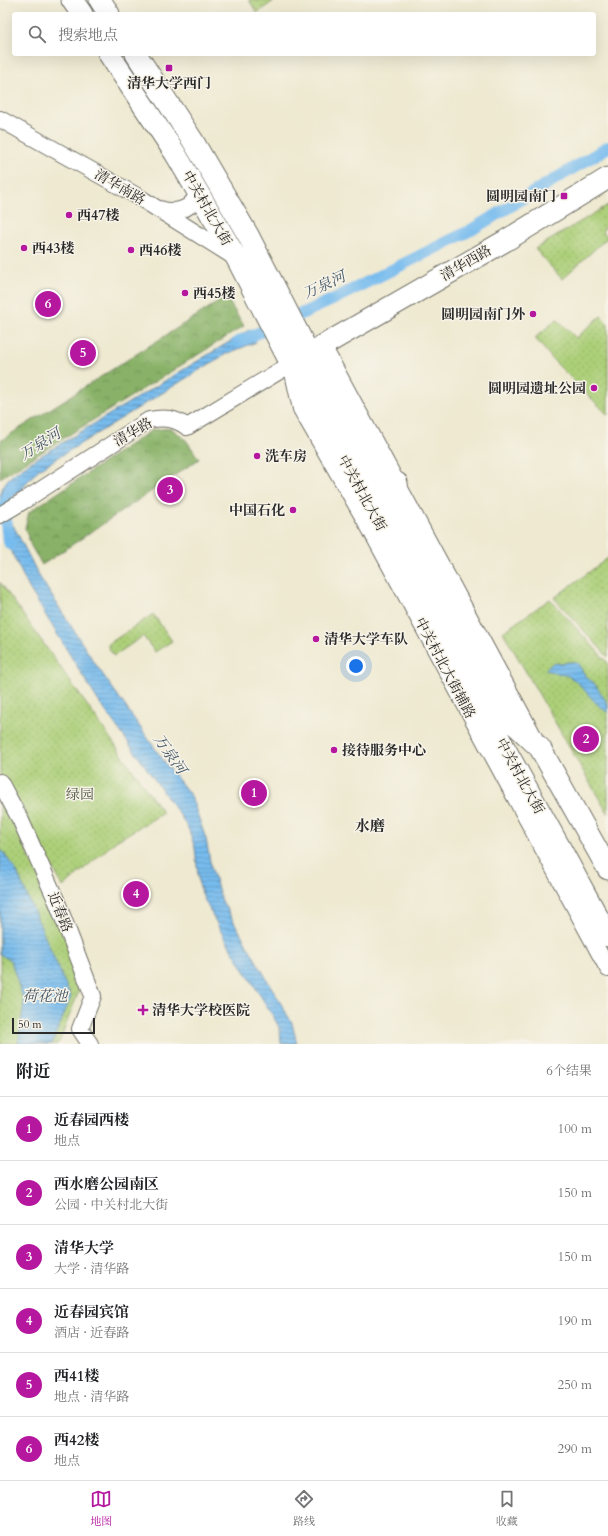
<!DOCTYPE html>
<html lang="zh">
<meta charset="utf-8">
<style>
body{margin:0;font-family:Cardo,"Noto Serif SC",serif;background:#f2f2f2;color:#202124}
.scale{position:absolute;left:12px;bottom:10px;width:83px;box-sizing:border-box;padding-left:4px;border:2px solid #2b2b2b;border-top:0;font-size:11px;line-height:14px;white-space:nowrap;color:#2b2b2b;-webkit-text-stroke:3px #f7f3e8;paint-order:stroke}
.you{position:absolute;left:356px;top:666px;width:14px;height:14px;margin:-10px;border:3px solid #fff;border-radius:50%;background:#1a73e8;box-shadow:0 0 0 6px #1a73e833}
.badge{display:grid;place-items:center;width:26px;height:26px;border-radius:50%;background:#b5179e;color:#fff;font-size:13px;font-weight:700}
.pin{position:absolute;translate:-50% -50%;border:2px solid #fff;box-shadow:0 1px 4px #0006}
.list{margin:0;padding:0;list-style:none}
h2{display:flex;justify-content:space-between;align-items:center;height:52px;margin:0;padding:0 16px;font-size:17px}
h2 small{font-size:13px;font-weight:400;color:#757577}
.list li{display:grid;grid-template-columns:26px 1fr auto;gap:12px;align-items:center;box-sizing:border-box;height:64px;padding:0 16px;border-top:1px solid #e0e0e0}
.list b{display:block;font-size:15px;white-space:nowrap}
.list p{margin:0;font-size:13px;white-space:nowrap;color:#757577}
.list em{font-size:13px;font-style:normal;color:#757577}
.icon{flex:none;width:22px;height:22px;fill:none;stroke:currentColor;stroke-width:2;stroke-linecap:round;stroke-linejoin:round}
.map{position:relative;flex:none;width:608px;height:1044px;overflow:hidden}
.search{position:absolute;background:#fff;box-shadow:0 4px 16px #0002;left:12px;right:12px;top:12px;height:44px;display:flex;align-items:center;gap:10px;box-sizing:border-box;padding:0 14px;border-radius:4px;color:#757577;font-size:15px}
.sheet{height:436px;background:#fff}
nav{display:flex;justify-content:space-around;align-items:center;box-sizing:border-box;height:56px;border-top:1px solid #e0e0e0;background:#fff;font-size:11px;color:#757577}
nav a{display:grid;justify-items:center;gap:2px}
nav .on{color:#b5179e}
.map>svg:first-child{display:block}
.green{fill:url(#green-dots);stroke:#6c7d52}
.forest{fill:url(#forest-crowns);stroke:#5a6e4a}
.water{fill:url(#water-rules);stroke:#51748c}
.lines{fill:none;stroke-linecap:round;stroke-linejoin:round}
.canal{stroke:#77bcee;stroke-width:12}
.minor-casing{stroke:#6f6e65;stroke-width:18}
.major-casing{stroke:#6f6e65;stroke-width:23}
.minor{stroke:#fff;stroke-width:16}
.major{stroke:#fff;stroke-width:21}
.poi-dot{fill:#b5179e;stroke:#f7f3e8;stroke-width:1.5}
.labels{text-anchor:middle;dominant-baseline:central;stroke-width:3;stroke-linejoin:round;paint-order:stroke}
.poi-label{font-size:14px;font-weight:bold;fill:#2b2b2b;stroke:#f7f3e8;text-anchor:start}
.street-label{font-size:14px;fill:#2b2b2b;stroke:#f7f3e8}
.park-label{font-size:14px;fill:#4b543e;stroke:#f7f3e8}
.water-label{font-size:15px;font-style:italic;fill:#425666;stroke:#f7f3e8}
.neighbourhood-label{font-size:15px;font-weight:bold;fill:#2b2b2b;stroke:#f7f3e8}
</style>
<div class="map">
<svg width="608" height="1044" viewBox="0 0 608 1044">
<defs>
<pattern id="green-dots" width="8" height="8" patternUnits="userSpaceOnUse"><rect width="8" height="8" fill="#accf78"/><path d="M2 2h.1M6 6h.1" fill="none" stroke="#94b268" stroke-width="1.8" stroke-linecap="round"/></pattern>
<pattern id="forest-crowns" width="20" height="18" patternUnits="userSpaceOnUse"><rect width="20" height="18" fill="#89b268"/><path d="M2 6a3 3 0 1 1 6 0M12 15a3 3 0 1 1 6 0" fill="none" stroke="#709156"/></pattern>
<pattern id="water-rules" width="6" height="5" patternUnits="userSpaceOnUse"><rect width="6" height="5" fill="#77bcee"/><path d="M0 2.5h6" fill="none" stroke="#6299c1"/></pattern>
</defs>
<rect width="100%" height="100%" fill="#f7f3e8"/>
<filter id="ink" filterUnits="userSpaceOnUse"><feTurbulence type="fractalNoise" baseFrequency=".025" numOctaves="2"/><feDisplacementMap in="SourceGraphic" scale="8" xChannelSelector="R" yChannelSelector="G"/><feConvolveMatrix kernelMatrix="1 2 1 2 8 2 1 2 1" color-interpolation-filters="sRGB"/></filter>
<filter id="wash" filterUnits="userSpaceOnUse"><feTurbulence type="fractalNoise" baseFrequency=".012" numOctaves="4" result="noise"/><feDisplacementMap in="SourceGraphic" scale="16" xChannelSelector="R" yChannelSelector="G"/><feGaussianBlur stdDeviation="0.9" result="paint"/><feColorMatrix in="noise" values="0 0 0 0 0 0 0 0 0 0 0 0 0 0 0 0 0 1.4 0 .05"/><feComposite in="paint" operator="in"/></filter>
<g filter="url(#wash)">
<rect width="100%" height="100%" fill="#eee9d0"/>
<path class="green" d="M249,0H275L257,13Z
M608,205V225L602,231L608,237L562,279L535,249Z
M601,316L608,323V415L554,361L535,338L557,319L576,338Z
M608,558V657L554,598Z
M0,582L163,813L116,841L63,887L16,797L0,774Z
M550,599L608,663V814L503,632Z
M153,614L172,641L155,652L143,636L114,656L107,645Z
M0,795L52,905L82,983L60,1040L57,1044H0Z"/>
<path class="forest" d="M226,297L244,326L0,478V441Z
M171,428L186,440L199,459L42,565L31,546L25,528L29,512L152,430Z"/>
<path class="water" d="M249,330L256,342L226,354L201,369L38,470L27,482L22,490L3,503L0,501C0,480 15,474 29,463Z
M13,525L39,576L94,662L166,764L191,796L206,839L211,867L222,901L292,1023L297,1044H281L280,1029L273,1016L224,937L204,899L199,884L195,848L189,830L182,818L97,699L29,588L5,539L3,530Z
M569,662H575L580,666L583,673L587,678L594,683L608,704V713L596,703L576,681L568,676L545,670L553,663L561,664Z
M0,848L17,872L71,997L52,1044H18L24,1002L11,961L0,954Z"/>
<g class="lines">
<path class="canal" d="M238,342L332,300L471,230L608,147
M10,544L8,539L4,505L11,487"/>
</g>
</g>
<g filter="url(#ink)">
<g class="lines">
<g class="minor-casing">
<path id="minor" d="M0,119L137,196L236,258
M160,209C174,214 195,210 197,191
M323,346L534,737
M0,515L25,500L149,420C164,417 175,418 187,427L291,364L301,409L369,527L608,969
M0,782L21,821L57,902L93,996L80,1029L90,1044"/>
</g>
<g class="major-casing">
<path id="major" d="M72,0L82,14
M100,0L109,14
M109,54L175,153L237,259L291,364L558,844L608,936
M136,54L193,141L248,235L309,354L506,716L540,748L608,869
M296,361L505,241L608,178
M397,483L400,514"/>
</g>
<use href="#minor" class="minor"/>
<use href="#major" class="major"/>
</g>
</g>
<g class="poi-dot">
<rect x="165" y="64" width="8" height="8" rx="2"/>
<rect x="560" y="192" width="8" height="8" rx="2"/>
<circle cx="69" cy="215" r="4"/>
<circle cx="24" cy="248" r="4"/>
<circle cx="131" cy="250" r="4"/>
<circle cx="185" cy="293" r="4"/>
<circle cx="533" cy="314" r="4"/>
<circle cx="594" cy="388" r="4"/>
<circle cx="257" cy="456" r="4"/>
<circle cx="293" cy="510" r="4"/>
<circle cx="316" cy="639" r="4"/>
<circle cx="334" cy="750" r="4"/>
<path d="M141 1004h4v4h4v4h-4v4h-4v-4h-4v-4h4z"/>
</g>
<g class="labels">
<g class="poi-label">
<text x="169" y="83" text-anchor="middle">清华大学西门</text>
<text x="556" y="196" text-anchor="end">圆明园南门</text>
<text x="77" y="215">西47楼</text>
<text x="32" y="248">西43楼</text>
<text x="139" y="250">西46楼</text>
<text x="193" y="293">西45楼</text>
<text x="525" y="314" text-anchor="end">圆明园南门外</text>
<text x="586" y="388" text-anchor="end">圆明园遗址公园</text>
<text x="265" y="456">洗车房</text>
<text x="285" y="510" text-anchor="end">中国石化</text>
<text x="324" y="639">清华大学车队</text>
<text x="342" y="750">接待服务中心</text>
<text x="152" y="1010">清华大学校医院</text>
</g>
<g class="street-label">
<text transform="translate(120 187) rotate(30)">清华南路</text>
<text transform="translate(207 208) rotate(60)">中关村北大街</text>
<text transform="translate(466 263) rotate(-30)">清华西路</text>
<text transform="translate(133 432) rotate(-30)">清华路</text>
<text transform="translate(362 493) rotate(61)">中关村北大街</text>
<text transform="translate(445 668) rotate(62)">中关村北大街辅路</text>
<text transform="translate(520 776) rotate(61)">中关村北大街</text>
<text transform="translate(60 912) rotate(68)">近春路</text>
</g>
<g class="park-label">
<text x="80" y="794">绿园</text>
</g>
<g class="water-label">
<text transform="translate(324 285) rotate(-25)">万泉河</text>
<text transform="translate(40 444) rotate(-32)">万泉河</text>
<text transform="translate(170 754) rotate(55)">万泉河</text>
<text x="45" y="996">荷花池</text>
</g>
<g class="neighbourhood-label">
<text x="370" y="826">水磨</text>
</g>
</g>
</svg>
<div class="scale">50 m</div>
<div class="you"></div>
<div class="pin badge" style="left:254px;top:793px">1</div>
<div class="pin badge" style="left:586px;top:739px">2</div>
<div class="pin badge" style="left:170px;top:490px">3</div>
<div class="pin badge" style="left:136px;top:894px">4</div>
<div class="pin badge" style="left:83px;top:353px">5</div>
<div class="pin badge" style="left:48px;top:304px">6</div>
<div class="search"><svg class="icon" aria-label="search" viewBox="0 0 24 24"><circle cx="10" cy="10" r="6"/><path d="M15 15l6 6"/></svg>搜索地点</div>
</div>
<section class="sheet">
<h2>附近<small>6个结果</small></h2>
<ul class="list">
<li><span class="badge">1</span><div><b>近春园西楼</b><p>地点</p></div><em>100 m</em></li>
<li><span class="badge">2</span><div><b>西水磨公园南区</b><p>公园 · 中关村北大街</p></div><em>150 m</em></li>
<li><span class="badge">3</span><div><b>清华大学</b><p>大学 · 清华路</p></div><em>150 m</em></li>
<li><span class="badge">4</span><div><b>近春园宾馆</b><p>酒店 · 近春路</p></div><em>190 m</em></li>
<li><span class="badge">5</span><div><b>西41楼</b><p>地点 · 清华路</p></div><em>250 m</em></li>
<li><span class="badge">6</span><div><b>西42楼</b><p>地点</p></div><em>290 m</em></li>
</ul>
</section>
<nav>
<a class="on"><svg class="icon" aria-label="map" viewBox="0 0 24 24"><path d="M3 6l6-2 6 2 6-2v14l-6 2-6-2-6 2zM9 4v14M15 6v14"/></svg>地图</a>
<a><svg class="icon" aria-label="directions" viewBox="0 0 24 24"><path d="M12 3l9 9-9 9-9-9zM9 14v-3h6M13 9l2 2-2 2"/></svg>路线</a>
<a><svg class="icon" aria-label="saved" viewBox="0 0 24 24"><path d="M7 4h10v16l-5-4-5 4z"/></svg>收藏</a>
</nav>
